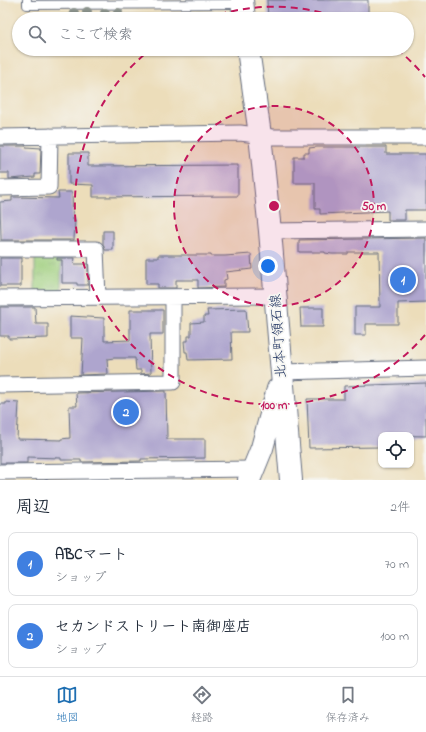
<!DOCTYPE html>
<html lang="ja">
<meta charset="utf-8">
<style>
body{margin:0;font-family:"Indie Flower","Klee One",sans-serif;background:#f6f6f7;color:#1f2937}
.controls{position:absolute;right:12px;bottom:12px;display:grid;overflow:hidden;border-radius:8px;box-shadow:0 1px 3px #0004}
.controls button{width:36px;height:36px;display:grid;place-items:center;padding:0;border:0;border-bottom:1px solid #e0e1e3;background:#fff;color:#1f2937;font:20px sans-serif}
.you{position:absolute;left:268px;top:266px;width:14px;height:14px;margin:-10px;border:3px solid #fff;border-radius:50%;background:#1a73e8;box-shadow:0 0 0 6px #1a73e833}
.badge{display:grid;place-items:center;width:26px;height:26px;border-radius:50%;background:#1f6fb2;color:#fff;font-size:13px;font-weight:700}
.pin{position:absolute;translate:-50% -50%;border:2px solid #fff;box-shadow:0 1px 4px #0006}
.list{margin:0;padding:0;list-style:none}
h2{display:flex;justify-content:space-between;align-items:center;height:52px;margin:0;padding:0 16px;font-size:17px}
h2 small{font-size:13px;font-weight:400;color:#747a83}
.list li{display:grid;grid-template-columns:26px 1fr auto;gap:12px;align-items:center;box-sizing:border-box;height:64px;margin:0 8px 8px;padding:0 8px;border:1px solid #e0e1e3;border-radius:8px}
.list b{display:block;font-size:15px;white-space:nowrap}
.list p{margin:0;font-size:13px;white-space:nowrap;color:#747a83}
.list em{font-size:13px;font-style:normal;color:#747a83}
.icon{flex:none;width:22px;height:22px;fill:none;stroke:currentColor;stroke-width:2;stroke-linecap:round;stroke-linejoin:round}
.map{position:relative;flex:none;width:426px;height:480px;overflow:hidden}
.search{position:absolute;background:#fff;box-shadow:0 1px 3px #0004;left:12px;right:12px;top:12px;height:44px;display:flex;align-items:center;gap:10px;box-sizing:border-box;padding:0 14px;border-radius:22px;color:#747a83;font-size:15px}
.sheet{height:196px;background:#fff}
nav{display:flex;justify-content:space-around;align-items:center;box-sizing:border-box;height:56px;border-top:1px solid #e0e1e3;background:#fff;font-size:11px;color:#747a83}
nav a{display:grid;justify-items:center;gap:2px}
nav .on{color:#1f6fb2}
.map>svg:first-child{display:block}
.grass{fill:#9ece7c;stroke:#5c7e6d}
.park{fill:url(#park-tufts);stroke:#5c7e6d}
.building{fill:#aea5ce}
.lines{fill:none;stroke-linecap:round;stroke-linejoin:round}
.lane-casing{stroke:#646c7e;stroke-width:10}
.street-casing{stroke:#646c7e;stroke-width:17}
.secondary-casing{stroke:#646c7e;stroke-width:24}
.lane{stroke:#fff;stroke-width:8}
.street{stroke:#fff;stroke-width:15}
.secondary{stroke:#fff;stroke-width:22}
.tree{fill:#8b938c}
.ring{fill:none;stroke:#c2185b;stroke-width:2;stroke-dasharray:7 5}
.labels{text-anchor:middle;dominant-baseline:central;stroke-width:3.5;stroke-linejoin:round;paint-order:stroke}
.street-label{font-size:14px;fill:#1b2f5e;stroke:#f6f6f2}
.centre{fill:#c2185b;stroke:#f6f6f2;stroke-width:2}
.ring-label{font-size:12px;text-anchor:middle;font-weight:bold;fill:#c2185b;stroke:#f6f6f2;stroke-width:3.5;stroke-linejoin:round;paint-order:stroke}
</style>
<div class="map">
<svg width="426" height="480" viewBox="0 0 426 480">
<defs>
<pattern id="park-tufts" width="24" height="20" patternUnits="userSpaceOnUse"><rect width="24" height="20" fill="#9ece7c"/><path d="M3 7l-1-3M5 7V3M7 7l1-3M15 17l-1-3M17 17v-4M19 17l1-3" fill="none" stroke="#88b16e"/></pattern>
</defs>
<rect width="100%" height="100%" fill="#f6f6f2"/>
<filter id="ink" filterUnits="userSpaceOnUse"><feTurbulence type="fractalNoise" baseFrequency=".025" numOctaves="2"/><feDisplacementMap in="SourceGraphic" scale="8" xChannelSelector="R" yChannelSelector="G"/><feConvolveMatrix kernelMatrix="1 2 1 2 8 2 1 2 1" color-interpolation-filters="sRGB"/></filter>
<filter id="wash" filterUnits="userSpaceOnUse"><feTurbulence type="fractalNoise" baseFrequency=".012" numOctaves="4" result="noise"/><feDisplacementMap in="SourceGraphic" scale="16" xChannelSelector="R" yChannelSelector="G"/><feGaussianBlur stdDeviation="0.9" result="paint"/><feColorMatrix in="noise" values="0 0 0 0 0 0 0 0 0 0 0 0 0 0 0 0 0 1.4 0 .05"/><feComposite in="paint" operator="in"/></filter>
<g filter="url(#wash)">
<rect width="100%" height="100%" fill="#ecddba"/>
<path class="grass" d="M192,12L216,13V15L224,16V19H192Z"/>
<path class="park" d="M35,255H61V291H35Z"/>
<g id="blocks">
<path class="building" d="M267,0H368V19H268Z
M0,146H26V147L41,148L40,174H35V177L9,179V173H0Z
M317,147H386V154H426V210H405V220H388V211L320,214V209H315V183H294V157H304V153H309V148Z
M69,153H88V166L238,165V196L93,197V185L69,184Z
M58,192H72L73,220H75L74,240H1L0,202L12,201V197L59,198Z
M103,231H113V250H105L103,244Z
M426,238V302L398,303V324H366V335H355V307H380L379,252H348V254H332L325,253V252H299V240Z
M251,254L252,269L226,272L227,279L224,280V287L198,288V280H176V288H158V284H146V258H158V255H211V256H225Z
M0,258H22V262H21V286H0Z
M57,258H75L74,264H88V285H77V283H62V260H57Z
M0,307H35L36,324H48V338L9,339V336H0Z
M300,308H323V327H301Z
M246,309L248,332H231L232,359L188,360L187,352H185L184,341H188V336H191V323L204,322V316H208L207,310Z
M130,310H163V334H150L151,373L141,374V370H136L135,358H114L107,359L108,374L81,375L83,338H70V316L104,318V341L130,340Z
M426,383V436L381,435V447L309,448L307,399H344V386Z
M166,391L167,439H205V458L141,459V461L81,462V460H61V458L27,457V463H0V404H6V402L19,403L17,439L61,440V439L70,438L69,406H77L76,393Z"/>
</g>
</g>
<g filter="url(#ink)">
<use href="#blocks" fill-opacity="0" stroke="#646c7e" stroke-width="1"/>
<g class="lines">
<g class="lane-casing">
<path id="lane" d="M27,0V5L241,4"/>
</g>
<g class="street-casing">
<path id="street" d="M0,137L240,133L272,137H426
M0,188L49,187L50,136
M270,231L426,229
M0,249H96L98,297
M0,298L276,296
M282,372L426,368
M0,385L173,382V297
M0,472L254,469"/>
</g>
<g class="secondary-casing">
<path id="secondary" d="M242,0L244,19
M248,49L260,135L270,231L291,480
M249,480L262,448L278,389"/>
</g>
<use href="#lane" class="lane"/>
<use href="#street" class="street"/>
<use href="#secondary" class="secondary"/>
</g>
<g class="tree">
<circle cx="87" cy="12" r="5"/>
<circle cx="74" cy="13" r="5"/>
<circle cx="105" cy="13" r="5"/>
<circle cx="118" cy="13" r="5"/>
</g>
</g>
<circle cx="274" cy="206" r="100" fill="#c2185b" fill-opacity=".12"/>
<g class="ring">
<circle cx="274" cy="206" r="100"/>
<path d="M425 335A199 199 0 1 1 151 49M208 18A199 199 0 0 1 340 18M397 49A199 199 0 0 1 425 77"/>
</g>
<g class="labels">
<g class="street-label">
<text transform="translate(279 336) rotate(-94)">北本町領石線</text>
</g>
</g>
<circle cx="274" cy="206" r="6" class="centre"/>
<g class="ring-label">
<text x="374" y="210">50 m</text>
<text x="274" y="409">100 m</text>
</g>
</svg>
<div class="controls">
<button><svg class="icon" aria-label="locate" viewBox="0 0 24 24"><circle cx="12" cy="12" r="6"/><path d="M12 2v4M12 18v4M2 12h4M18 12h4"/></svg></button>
</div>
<div class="you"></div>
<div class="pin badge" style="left:403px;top:280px;background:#3f7fe0">1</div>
<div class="pin badge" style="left:126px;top:412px;background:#3f7fe0">2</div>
<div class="search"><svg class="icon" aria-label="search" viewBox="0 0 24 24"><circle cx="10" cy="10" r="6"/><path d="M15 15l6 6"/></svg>ここで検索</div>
</div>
<section class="sheet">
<h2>周辺<small>2件</small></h2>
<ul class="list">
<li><span class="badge" style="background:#3f7fe0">1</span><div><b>ABCマート</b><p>ショップ</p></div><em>70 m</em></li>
<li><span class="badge" style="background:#3f7fe0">2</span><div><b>セカンドストリート南御座店</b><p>ショップ</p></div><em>100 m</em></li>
</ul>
</section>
<nav>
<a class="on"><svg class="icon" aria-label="map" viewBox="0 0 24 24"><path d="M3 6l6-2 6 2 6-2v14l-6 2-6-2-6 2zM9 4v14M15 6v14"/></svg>地図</a>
<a><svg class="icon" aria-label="directions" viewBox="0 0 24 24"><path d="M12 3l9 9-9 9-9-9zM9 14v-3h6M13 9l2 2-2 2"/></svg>経路</a>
<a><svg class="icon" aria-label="saved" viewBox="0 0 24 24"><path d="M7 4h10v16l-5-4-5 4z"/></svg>保存済み</a>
</nav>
